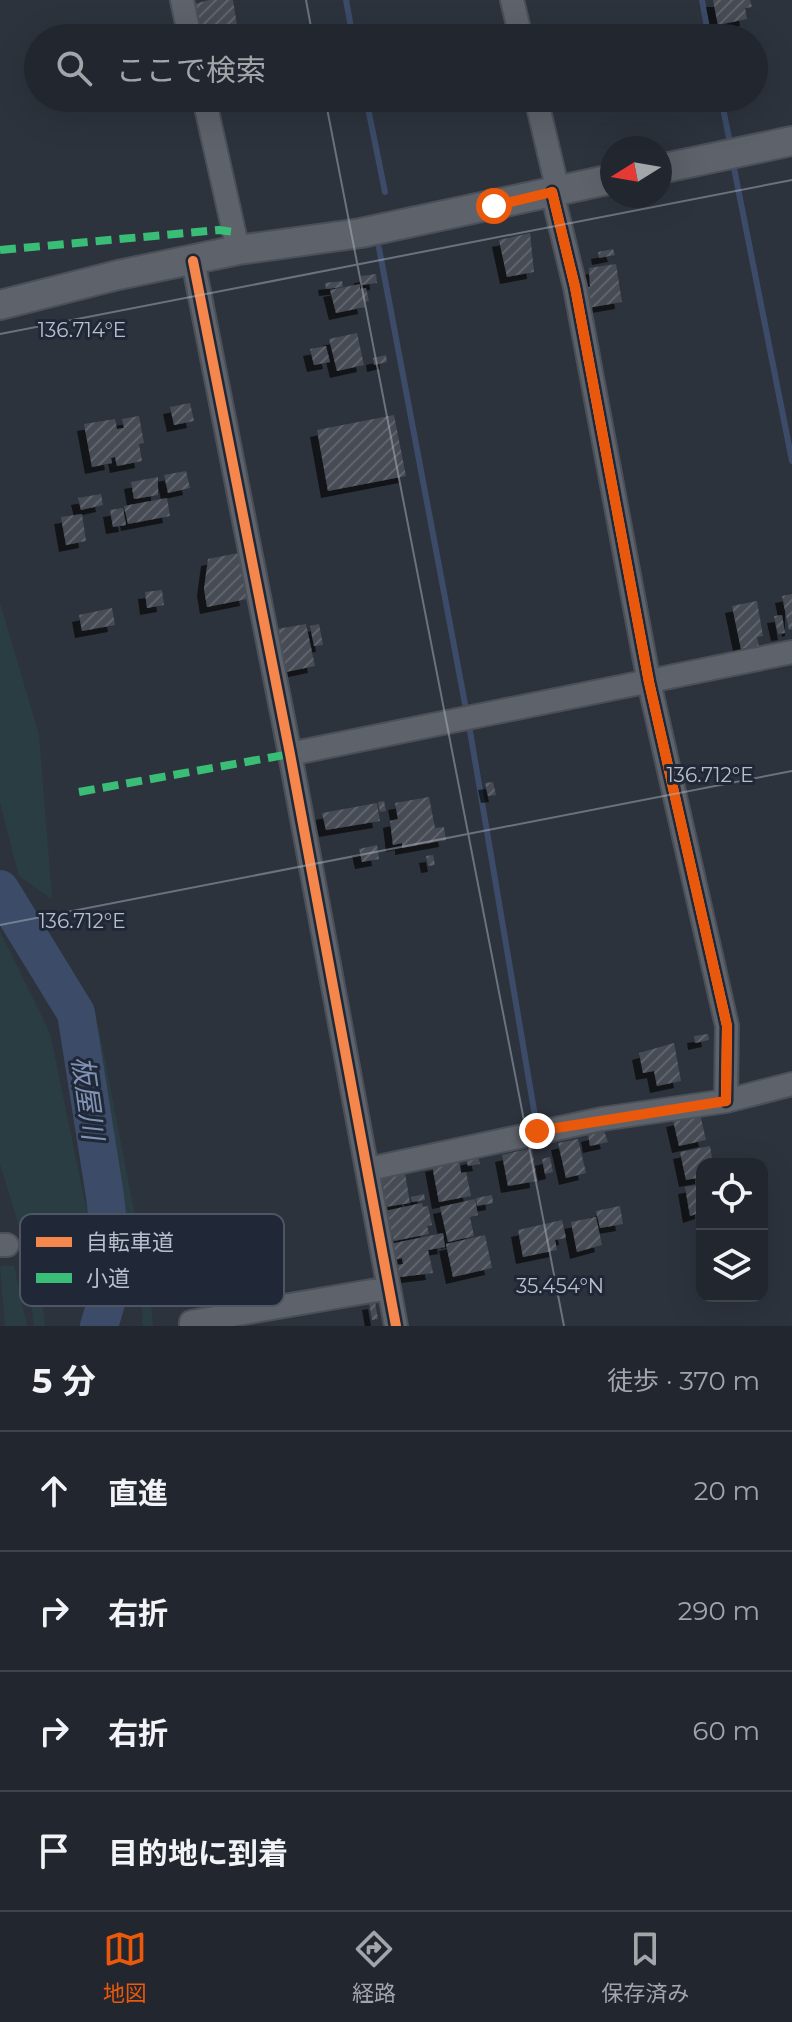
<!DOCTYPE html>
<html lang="ja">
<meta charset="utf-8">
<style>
body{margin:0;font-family:Montserrat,"Noto Sans JP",sans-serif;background:#2e323a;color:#f1f3f6}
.controls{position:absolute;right:24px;bottom:24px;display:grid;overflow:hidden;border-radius:16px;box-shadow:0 8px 32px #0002}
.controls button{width:72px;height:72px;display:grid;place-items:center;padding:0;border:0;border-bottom:2px solid #3f434a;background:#22262e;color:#f1f3f6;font:40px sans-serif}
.compass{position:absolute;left:600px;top:136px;width:72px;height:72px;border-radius:50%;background:#22262e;box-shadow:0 8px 32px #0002;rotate:259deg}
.stop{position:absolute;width:24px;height:24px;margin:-18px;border:6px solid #ea580c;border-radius:50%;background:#fff}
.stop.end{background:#ea580c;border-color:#fff;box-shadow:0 2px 8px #0008}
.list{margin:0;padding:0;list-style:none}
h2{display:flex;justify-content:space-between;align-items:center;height:104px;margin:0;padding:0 32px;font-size:34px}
h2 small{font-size:26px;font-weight:400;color:#a2a5aa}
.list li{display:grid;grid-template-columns:52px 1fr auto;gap:24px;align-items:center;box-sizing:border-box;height:120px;padding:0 32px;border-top:2px solid #3f434a}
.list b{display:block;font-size:30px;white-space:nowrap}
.list em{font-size:26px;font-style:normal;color:#a2a5aa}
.icon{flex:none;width:44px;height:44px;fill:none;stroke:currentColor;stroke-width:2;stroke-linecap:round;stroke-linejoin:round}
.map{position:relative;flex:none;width:792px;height:1326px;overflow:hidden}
.search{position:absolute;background:#22262e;box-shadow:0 8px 32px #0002;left:24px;right:24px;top:24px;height:88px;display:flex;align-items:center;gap:20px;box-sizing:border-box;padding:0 28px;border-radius:44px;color:#a2a5aa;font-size:30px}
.sheet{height:584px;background:#22262e}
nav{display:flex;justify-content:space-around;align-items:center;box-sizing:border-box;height:112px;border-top:2px solid #3f434a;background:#22262e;font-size:22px;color:#a2a5aa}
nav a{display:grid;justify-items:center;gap:4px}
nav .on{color:#ea580c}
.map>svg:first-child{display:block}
.grass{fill:#2a3d43}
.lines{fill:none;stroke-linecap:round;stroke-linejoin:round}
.stream{stroke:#3b4b68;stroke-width:6}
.river{stroke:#3b4b68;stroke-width:38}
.building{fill:url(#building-hatch);filter:url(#shadow)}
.minor-casing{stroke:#4b4f57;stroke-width:26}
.tertiary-casing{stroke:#4b4f57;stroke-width:32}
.minor{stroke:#5e626a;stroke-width:22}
.tertiary{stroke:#5e626a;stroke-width:28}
.quiet{stroke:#3abd76;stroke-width:8;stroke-dasharray:16 8;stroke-linecap:butt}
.cycleway-casing{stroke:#202838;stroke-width:15}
.cycleway{stroke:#f5874c;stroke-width:10}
.route{stroke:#ea580c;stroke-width:10}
.ticks{fill:none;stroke:#b8bfcc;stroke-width:2;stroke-opacity:0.45}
.labels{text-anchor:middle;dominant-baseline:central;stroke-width:6;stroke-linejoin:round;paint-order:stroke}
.water-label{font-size:28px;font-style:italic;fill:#7f92b3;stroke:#202838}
.key{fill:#202838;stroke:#4e5564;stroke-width:2}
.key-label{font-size:22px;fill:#b8bfcc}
.ticks-label{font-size:20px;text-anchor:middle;fill:#b8bfcc;stroke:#202838;stroke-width:6;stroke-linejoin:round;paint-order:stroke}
</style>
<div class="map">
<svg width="792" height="1326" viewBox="0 0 792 1326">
<defs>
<pattern id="building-hatch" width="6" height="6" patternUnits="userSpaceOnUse" patternTransform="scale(2)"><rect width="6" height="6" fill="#464b54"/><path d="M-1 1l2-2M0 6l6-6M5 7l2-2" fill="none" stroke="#5f636b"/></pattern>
<filter id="shadow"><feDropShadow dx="-7" dy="7" stdDeviation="0" flood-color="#0009"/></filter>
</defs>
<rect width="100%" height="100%" fill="#2d333d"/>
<path class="grass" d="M0,603L39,735L52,899L19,876L0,803Z
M0,932L50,1033L94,1246L29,1258L0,1164Z
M99,1029L150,1294L153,1326H143L140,1281L89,1031Z
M0,1266H14L27,1326H5Z
M39,1272L45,1326H34L28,1275Z"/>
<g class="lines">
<path class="stream" d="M346,0L353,38
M702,0L709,38
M366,98L385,192
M721,98L731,148
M733,163L792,461
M379,248L469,725L537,1128"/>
<path class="river" d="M0,889L76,1013L105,1196L114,1277L99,1326"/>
</g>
<path class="building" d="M209,0H233L238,32L235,35L200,36L194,4Z
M713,0H750L752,7L745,8L747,19L718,25Z
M530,233L534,272L507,277L499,240Z
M613,249L615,255L599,258L598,252Z
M616,264L622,302L582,309L579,288L590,287L589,268Z
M376,274L377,283L362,285L361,276Z
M342,281L343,287L326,289L325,283Z
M360,284V289L366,288L369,301L364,302L365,307L336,313L330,290Z
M357,333L364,365L337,371L329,339Z
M326,346L330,362L314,365L310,349Z
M386,355L387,362L374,365L373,358Z
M190,403L194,421L174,425L170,407Z
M394,415L406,476L328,491L317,430Z
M139,416L144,443L139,444L142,461L117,466L115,457L111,458L112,463L92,467L84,424L115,419L117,429L124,428L122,419Z
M186,471L190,488L168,493L164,475Z
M158,477V495L134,499L131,482Z
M101,494L103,505L81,510L78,498Z
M167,498L170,516L128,524L124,506Z
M123,508L126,525L113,527L110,510Z
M82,514L86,541L66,545L61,517Z
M238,553L247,599L207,607L204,589L208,559Z
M162,590L164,605L147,608L145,592Z
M792,594V629L789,630L782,596Z
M757,601L763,636L757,637L759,646L741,649L732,606Z
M112,608L115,625L82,631L79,615Z
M782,615L785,633L778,634L774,616Z
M306,624L315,666L286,672L277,629Z
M319,624L323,645L314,646L310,626Z
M493,782L496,795L488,796L485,783Z
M429,797L435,828L444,827L446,840L402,848V843L393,845L390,821L398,819L395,803Z
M384,801L386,811L380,812L378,802Z
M377,803L380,821L326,830L322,813Z
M377,845L379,859L362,862L359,849Z
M433,855L435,865L428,866L426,856Z
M708,1034L709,1040L695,1043L694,1036Z
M674,1043L681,1081L657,1086L654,1071L643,1073L639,1053Z
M700,1114L706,1140L679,1146L673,1120Z
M604,1131L608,1142L590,1146L588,1135Z
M578,1139L586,1173L566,1178L558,1143Z
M710,1146L713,1164H702V1177L686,1180L680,1152Z
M532,1148L537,1181L508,1186L502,1155Z
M478,1156L480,1164L468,1166L466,1159Z
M550,1157L553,1172L545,1174L542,1159Z
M459,1159L461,1173L466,1172L471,1196L439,1202L432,1165Z
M405,1173L410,1203L385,1207L379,1178Z
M702,1184V1212L690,1216L685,1187Z
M424,1194L425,1200L412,1202L411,1197Z
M492,1195L493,1203L477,1206L476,1198Z
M475,1199L478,1215L470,1217L474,1236L448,1242L440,1207Z
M422,1203L423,1207L428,1206L432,1225L427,1226L429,1234L394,1241L385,1211Z
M620,1206L623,1224L600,1228L596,1211Z
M596,1217L602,1245L577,1252L571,1222Z
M562,1220L566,1238L555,1240L557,1250L523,1257L518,1230Z
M443,1233L445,1247L428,1250L433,1273L400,1277L397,1265L403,1264L402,1258L394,1260L390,1244Z
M485,1235L492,1268L453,1277L446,1244Z
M375,1302L378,1319L372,1320L369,1303Z"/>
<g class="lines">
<g class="minor-casing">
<path id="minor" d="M182,0L190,38
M512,0L521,38
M204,98L238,250
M536,98L558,191
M552,192L575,287L649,682L727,1026L726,1101
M193,261L290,754L396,1326
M290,754L792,652
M369,1169L602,1119L726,1101L792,1084
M0,1245H7
M191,1326V1322L389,1288"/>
</g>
<g class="tertiary-casing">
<path id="tertiary" d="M660,169L792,141
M0,305L118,275L238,250L361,233L612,179"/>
</g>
<use href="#minor" class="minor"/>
<use href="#tertiary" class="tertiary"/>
<path class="quiet" d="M0,250L219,230L234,232
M79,792L290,754"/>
<g class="cycleway-casing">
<path id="cycleway" d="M552,192L575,287L649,682L727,1026L726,1101
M193,261L290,754L396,1326"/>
</g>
<use href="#cycleway" class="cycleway"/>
</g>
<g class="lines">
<path class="route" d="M494,206L552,192L575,287L649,682L727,1026L726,1101L537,1131"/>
</g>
<path class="ticks" d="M306,0L313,38M325,98L564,1326M0,334L792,180M0,925L792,771"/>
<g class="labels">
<g class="water-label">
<text transform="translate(88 1098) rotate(82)">板屋川</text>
</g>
</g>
<rect x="20" y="1214" width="264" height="92" rx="12" class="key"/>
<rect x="36" y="1237" width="36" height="10" fill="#f5874c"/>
<rect x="36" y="1273" width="36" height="10" fill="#3abd76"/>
<g class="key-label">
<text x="86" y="1250">自転車道</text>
<text x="86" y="1286">小道</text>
</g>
<g class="ticks-label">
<text x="82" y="337">136.714°E</text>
<text x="710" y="782">136.712°E</text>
<text x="82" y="928">136.712°E</text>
<text x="560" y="1293">35.454°N</text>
</g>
</svg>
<div class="controls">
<button><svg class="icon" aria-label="locate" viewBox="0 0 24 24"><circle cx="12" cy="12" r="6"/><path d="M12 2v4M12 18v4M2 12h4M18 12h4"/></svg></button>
<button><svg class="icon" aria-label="layers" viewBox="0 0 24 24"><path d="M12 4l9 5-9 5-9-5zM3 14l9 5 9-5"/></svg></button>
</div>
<svg class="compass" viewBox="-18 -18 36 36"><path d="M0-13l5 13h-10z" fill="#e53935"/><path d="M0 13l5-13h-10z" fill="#a2a5aa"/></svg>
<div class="stop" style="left:494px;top:206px"></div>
<div class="stop end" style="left:537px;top:1131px"></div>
<div class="search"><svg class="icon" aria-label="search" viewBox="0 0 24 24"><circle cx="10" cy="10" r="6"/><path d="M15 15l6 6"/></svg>ここで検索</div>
</div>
<section class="sheet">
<h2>5 分<small>徒歩 · 370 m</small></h2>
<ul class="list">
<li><svg class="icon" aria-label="ahead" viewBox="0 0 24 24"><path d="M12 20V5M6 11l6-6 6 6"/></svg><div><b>直進</b></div><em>20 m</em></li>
<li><svg class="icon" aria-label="right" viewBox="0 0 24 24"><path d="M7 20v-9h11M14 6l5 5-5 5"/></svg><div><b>右折</b></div><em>290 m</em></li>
<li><svg class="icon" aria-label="right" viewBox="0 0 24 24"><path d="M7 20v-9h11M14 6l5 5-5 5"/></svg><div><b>右折</b></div><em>60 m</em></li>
<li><svg class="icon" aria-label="arrive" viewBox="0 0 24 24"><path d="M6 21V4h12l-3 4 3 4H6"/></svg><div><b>目的地に到着</b></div></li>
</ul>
</section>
<nav>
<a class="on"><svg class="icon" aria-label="map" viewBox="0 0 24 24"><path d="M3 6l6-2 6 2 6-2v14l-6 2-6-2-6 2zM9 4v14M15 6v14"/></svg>地図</a>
<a><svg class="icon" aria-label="directions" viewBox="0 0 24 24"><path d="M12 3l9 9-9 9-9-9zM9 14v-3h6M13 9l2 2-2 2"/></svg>経路</a>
<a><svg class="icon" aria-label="saved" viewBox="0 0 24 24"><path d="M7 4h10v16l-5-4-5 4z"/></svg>保存済み</a>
</nav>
